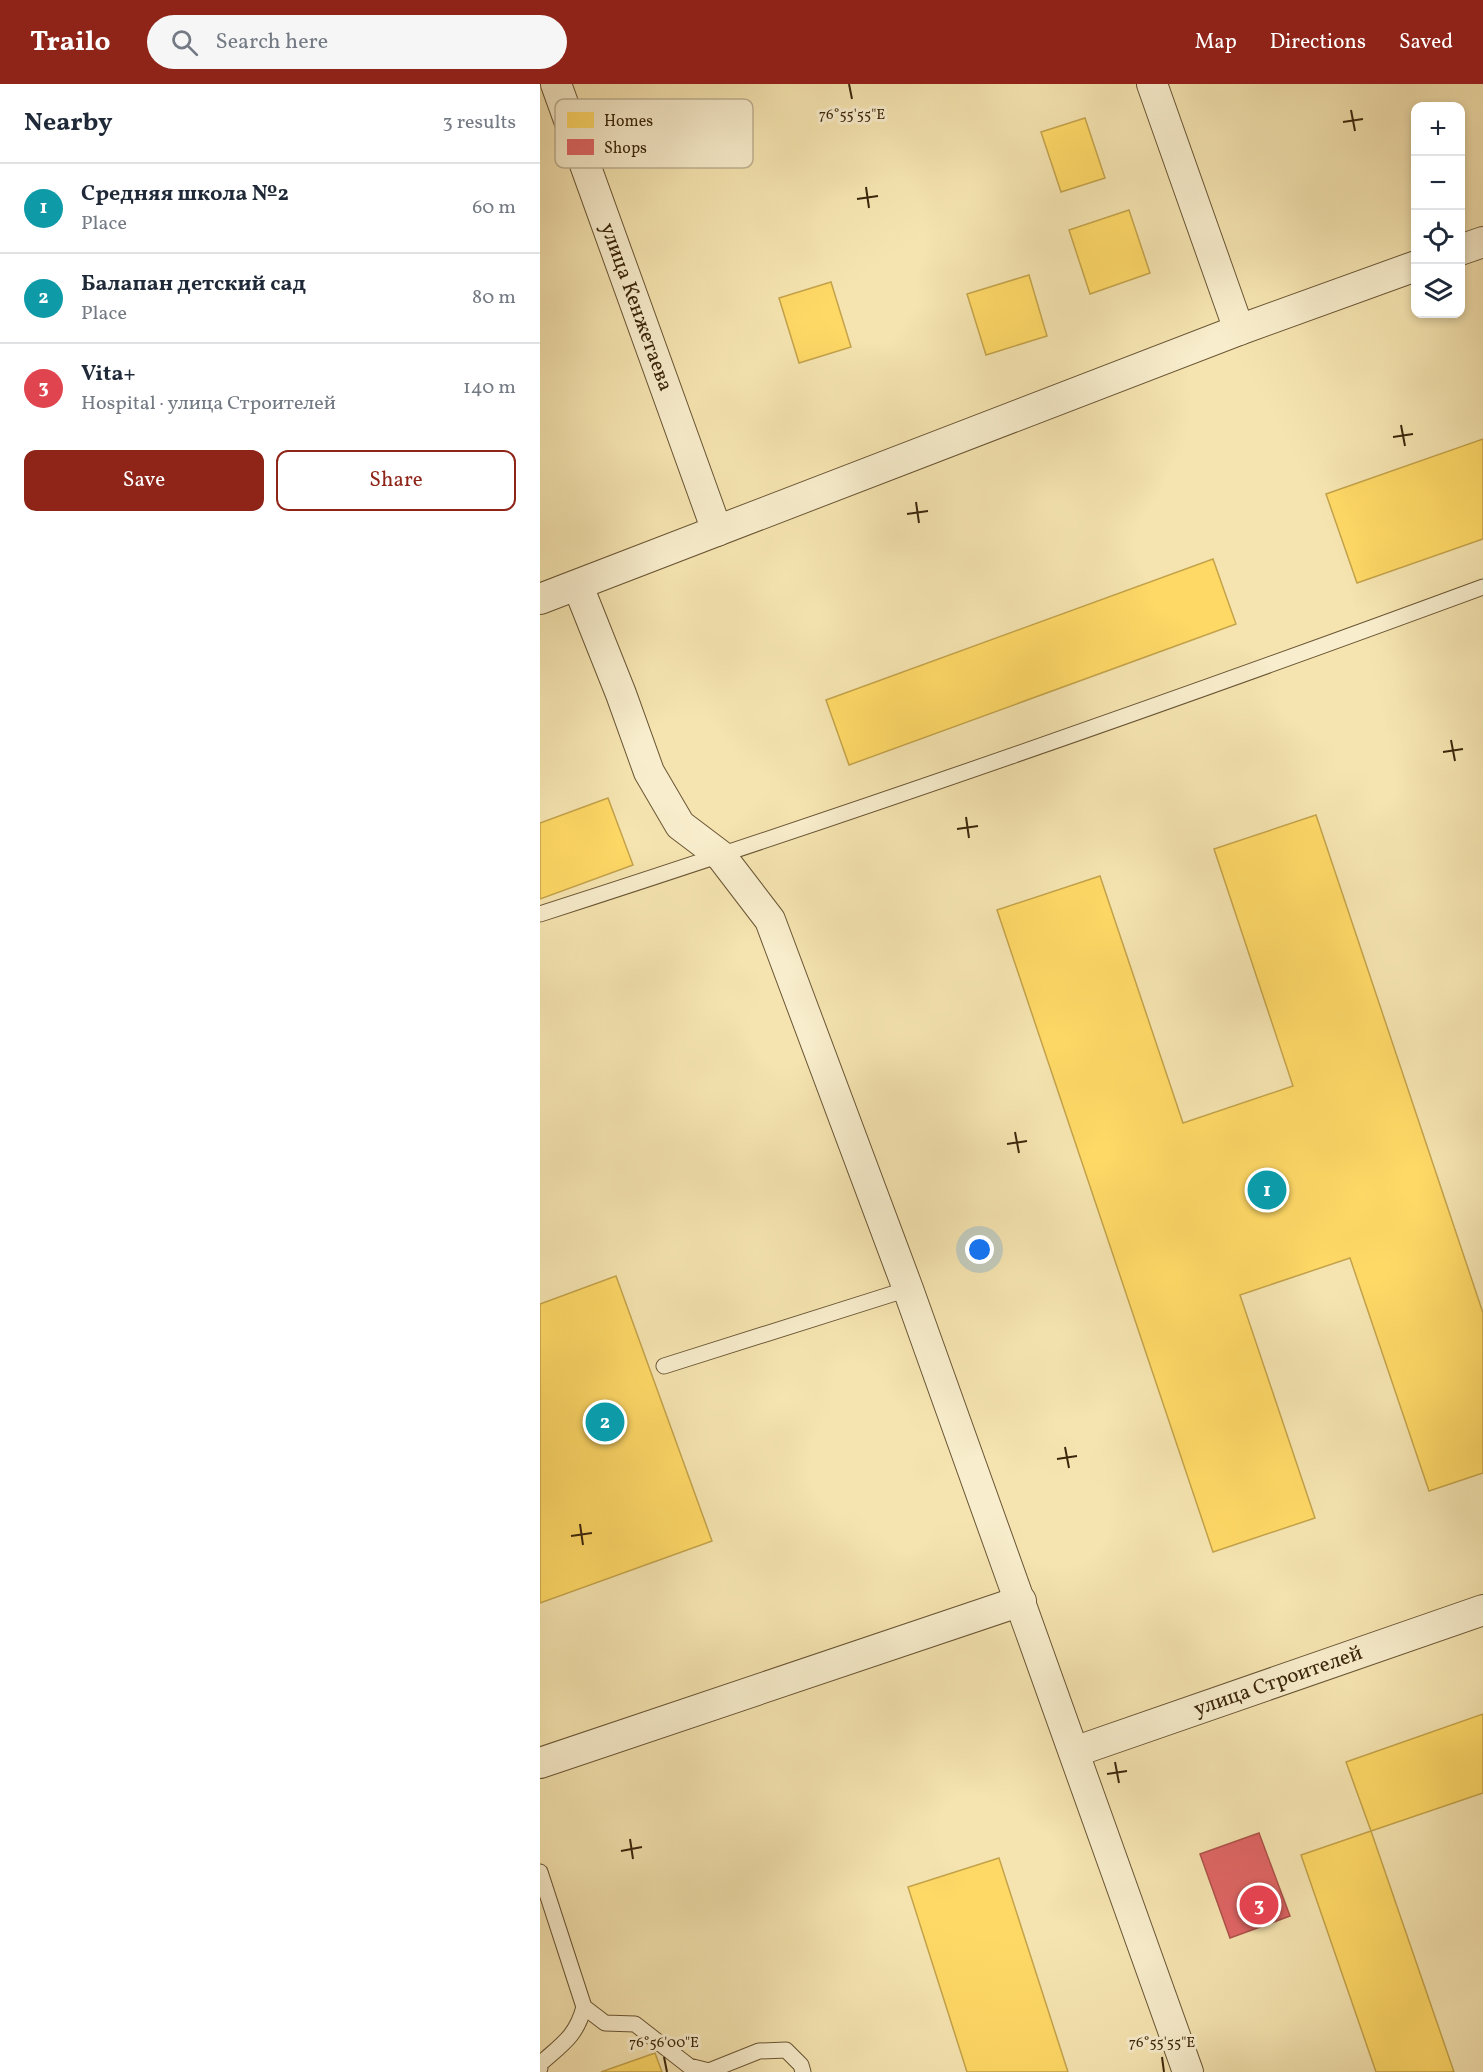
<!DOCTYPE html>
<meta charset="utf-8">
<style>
body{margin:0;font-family:Vollkorn,serif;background:#f6f6f7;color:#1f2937}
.controls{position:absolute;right:18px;top:18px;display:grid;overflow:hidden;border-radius:12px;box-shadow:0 3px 9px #0003}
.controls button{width:54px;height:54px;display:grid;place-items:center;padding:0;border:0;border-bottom:2px solid #e0e1e3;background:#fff;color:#1f2937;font:30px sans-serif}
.you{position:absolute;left:440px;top:1166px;width:21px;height:21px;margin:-15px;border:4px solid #fff;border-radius:50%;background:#1a73e8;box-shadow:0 0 0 9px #1a73e833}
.badge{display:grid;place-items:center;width:39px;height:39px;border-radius:50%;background:#8f2418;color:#fff;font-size:20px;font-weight:700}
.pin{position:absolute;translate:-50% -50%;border:3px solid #fff;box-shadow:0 2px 6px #0006}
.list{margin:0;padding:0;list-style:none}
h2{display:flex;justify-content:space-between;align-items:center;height:78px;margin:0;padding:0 24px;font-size:26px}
h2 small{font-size:20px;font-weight:400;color:#747a83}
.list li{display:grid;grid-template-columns:39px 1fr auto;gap:18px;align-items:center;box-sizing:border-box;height:90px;padding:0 24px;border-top:2px solid #e0e1e3}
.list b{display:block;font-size:22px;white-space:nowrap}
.list p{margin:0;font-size:20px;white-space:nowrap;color:#747a83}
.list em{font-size:20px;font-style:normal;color:#747a83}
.actions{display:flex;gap:12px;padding:18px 24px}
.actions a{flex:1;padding:14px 0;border:2px solid #8f2418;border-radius:12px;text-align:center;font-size:21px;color:#8f2418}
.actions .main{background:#8f2418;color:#fff}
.icon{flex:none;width:33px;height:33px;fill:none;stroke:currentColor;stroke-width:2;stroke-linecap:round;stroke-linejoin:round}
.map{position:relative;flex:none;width:943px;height:1988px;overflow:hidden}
header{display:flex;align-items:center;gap:36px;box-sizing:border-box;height:84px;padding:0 30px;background:#8f2418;color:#fff}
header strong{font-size:28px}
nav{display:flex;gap:33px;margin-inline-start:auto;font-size:21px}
.search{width:420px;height:54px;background:#f6f6f7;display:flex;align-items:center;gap:15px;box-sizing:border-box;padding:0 21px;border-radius:33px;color:#747a83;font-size:22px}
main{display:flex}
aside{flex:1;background:#fff}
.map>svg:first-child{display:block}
.homes{fill:#ffd966;stroke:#c4a34b;stroke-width:1.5}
.shops{fill:#e06666;stroke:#ae534b;stroke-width:1.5}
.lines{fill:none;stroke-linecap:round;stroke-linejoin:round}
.service-casing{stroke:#6a5635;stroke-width:17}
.minor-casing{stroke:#6a5635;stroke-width:32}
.service{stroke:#f8edcc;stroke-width:15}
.minor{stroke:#f8edcc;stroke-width:30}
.ticks{fill:none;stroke:#3b260c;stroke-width:2}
.labels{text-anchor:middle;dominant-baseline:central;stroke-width:6;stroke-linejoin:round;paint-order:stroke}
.street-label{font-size:21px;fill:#3b260c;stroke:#f8edcc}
.key{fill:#f8edcc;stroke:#bfb192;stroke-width:1.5}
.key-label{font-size:16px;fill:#3b260c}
.ticks-label{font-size:15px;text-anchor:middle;fill:#3b260c;stroke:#f8edcc;stroke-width:6;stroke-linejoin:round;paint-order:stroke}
</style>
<header>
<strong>Trailo</strong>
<div class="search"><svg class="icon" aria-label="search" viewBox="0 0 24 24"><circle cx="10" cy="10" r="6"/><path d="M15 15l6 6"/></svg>Search here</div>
<nav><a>Map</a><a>Directions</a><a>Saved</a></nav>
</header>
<main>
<aside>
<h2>Nearby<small>3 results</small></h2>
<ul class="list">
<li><span class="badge" style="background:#0f9aa8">1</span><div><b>Средняя школа №2</b><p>Place</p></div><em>60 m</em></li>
<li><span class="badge" style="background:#0f9aa8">2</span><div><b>Балапан детский сад</b><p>Place</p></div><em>80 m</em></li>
<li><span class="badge" style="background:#e0444e">3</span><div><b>Vita+</b><p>Hospital · улица Строителей</p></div><em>140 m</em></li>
</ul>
<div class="actions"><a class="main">Save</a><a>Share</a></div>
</aside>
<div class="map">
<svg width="943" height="1988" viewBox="0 0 943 1988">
<rect width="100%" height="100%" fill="#f5e4b0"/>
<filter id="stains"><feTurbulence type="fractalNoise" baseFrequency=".00333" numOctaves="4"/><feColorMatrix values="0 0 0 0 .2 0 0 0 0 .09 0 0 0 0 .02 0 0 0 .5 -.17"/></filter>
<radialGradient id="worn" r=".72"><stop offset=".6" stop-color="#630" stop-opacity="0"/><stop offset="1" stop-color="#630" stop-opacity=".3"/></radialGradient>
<path class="homes" d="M545,34L565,94L521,108L501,48Z
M589,126L610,189L550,210L529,146Z
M489,191L507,252L446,271L427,210Z
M291,198L311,263L259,279L239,214Z
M943,355V455L817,499L786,410Z
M673,475L696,540L309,681L286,616Z
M68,714L93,781L0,815V739Z
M776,731L943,1229V1389L889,1407L810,1174L700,1211L775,1434L673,1468L457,826L560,792L643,1039L753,1002L674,765Z
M76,1192L172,1457L0,1519V1220Z
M943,1630V1709L831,1747L806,1678Z
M831,1747L914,1988H836L761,1771Z
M459,1774L528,1988H427L368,1803Z
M115,1969L122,1988H61Z"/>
<path class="shops" d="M719,1749L750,1832L690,1854L660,1770Z"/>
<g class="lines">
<g class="service-casing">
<path id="service" d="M0,830C317,728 631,618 943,503
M124,1282L368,1205
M0,1788L44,1923L65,1939L95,1940L149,1982L169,1987L219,1967L246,1966L261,1981L263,1988
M0,1984V1980C22,1960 36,1953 44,1923"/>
</g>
<g class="minor-casing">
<g id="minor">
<path id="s1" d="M16,0L177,447"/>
<path d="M612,0L699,246"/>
<path d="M920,166L943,158"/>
<path d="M38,502L81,610L109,688L140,741L181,772L230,836L368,1205L648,1988"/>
<path d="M0,515L699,246L876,182"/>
<path id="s2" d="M534,1668L943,1526"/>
<path d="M0,1679L481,1517"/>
</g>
</g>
<use href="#service" class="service"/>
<use href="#minor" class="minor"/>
</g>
<path class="ticks" d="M309,0L312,15M811,26L815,47M803,38L823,35M326,103L329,124M317,115L338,112M861,341L865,362M853,353L873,350M376,418L379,439M367,430L388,427M911,656L915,677M903,668L923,665M426,733L429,754M417,745L438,742M475,1048L479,1069M467,1060L487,1057M525,1363L529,1384M517,1375L537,1372M40,1440L43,1461M31,1452L52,1449M575,1678L579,1699M567,1690L587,1687M90,1755L93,1775M81,1767L102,1763M124,1973L127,1988M622,1973L624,1988"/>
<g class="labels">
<g class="street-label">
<text stroke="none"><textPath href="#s1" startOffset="237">улица Кенжетаева</textPath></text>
<text stroke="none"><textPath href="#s2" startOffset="216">улица Строителей</textPath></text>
</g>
</g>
<rect x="15" y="15" width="198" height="69" rx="9" class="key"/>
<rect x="27" y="28" width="27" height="16" fill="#ffd966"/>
<rect x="27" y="55" width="27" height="16" fill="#e06666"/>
<g class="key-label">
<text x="64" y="42">Homes</text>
<text x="64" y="69">Shops</text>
</g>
<g class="ticks-label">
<text x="312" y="35">76°55'55"E</text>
<text x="124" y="1963">76°56'00"E</text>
<text x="622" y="1963">76°55'55"E</text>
</g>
<rect width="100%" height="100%" filter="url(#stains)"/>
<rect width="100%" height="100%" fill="url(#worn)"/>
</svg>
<div class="controls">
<button>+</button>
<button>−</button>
<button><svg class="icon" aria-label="locate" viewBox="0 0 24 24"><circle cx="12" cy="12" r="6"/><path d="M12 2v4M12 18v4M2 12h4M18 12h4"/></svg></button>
<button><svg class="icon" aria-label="layers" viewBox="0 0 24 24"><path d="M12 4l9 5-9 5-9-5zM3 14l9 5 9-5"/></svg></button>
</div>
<div class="you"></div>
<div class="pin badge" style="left:727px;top:1106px;background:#0f9aa8">1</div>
<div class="pin badge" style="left:65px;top:1338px;background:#0f9aa8">2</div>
<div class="pin badge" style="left:719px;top:1821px;background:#e0444e">3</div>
</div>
</main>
